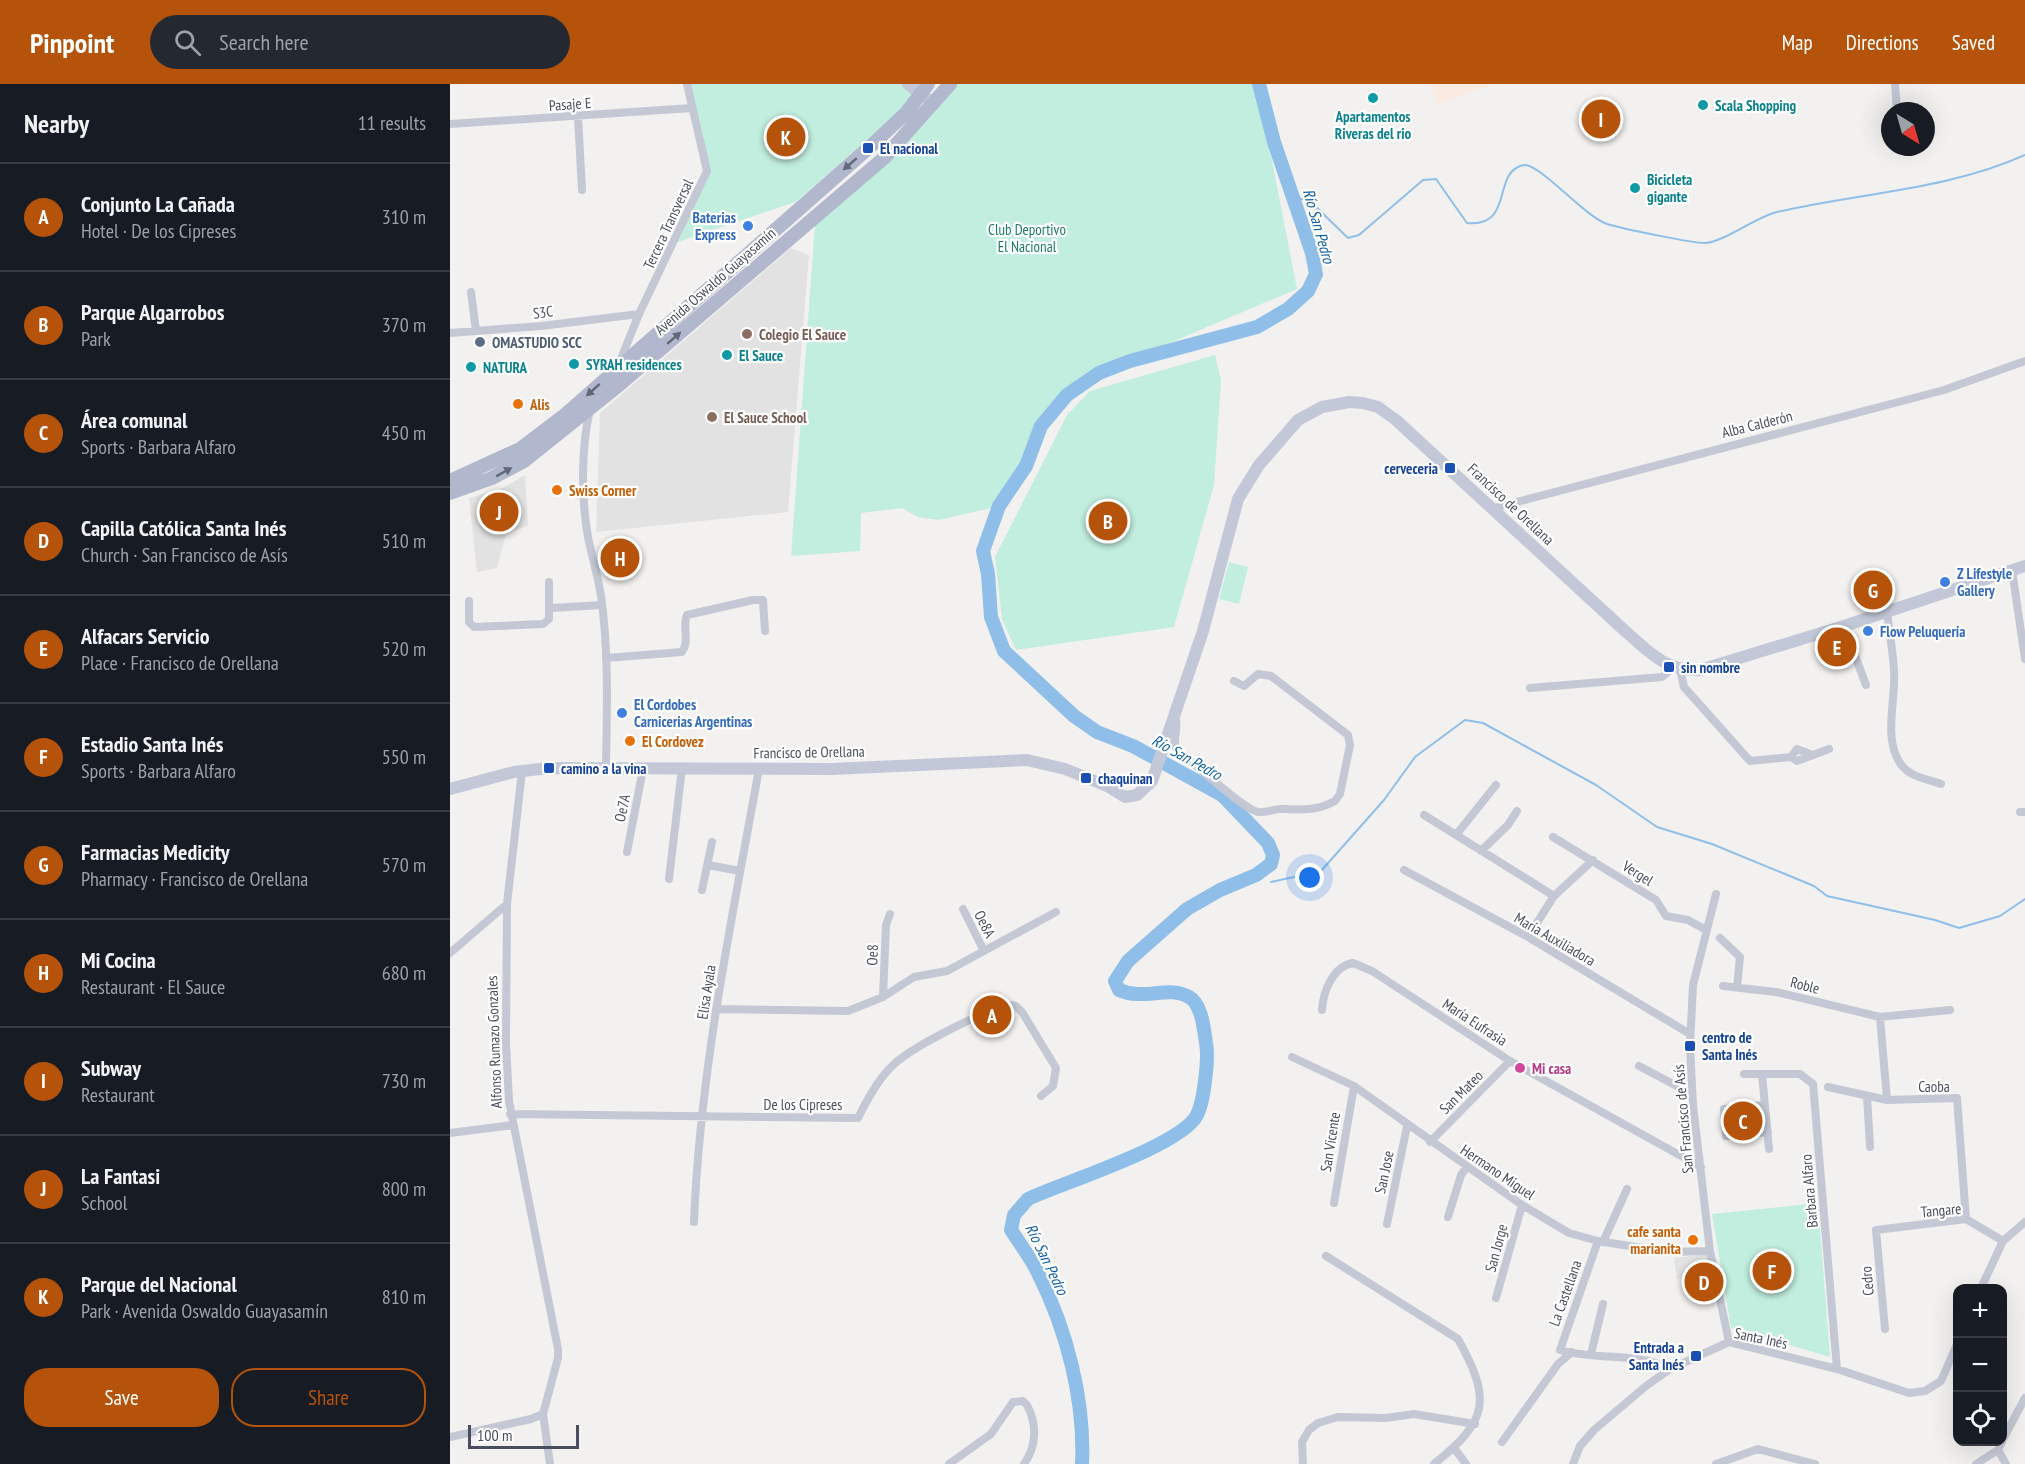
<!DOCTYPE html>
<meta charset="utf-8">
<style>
body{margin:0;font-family:"PT Sans Narrow",sans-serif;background:#242831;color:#f1f3f6}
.controls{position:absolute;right:18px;bottom:18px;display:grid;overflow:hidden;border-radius:12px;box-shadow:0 6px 24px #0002}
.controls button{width:54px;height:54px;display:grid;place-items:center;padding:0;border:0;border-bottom:2px solid #363941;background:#171b24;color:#f1f3f6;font:30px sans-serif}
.compass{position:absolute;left:1431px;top:18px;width:54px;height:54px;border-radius:50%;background:#171b24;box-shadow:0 6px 24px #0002;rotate:143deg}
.scale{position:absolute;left:18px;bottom:15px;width:111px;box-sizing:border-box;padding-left:6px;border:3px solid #484e5d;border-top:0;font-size:16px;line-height:21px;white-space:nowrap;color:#484e5d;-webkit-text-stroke:4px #fff;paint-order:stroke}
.you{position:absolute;left:860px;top:794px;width:21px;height:21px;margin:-15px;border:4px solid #fff;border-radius:50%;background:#1a73e8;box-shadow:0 0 0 9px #1a73e833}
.badge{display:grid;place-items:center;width:39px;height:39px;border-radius:50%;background:#b45309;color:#fff;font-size:20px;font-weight:700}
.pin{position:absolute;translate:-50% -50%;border:3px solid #fff;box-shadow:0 2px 6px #0006}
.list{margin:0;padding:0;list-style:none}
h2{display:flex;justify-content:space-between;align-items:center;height:78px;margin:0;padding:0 24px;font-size:26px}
h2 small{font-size:20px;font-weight:400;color:#9ea1a6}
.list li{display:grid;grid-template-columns:39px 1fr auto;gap:18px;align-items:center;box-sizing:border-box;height:108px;padding:0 24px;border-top:2px solid #363941}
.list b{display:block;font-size:22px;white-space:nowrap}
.list p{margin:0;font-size:20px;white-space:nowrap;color:#9ea1a6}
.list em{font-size:20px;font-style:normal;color:#9ea1a6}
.actions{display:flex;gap:12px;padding:18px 24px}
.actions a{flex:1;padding:14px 0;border:2px solid #b45309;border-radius:24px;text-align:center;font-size:21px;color:#b45309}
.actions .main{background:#b45309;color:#fff}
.icon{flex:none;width:33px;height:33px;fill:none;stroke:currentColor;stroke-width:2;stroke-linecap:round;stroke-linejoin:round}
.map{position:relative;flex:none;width:1575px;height:1380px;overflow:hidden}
header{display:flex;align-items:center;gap:36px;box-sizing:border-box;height:84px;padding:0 30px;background:#b45309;color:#fff}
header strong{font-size:28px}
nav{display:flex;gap:33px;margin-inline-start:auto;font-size:21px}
.search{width:420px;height:54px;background:#242831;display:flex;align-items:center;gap:15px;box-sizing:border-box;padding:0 21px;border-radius:33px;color:#9ea1a6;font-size:22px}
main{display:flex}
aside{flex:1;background:#171b24}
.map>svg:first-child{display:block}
.education{fill:#e3e2e2}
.medical{fill:#faeae2}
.green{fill:#c1eede}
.water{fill:#8fbfe9}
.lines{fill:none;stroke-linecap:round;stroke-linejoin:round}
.stream{stroke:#8fbfe9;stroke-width:2}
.river{stroke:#8fbfe9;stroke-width:14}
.street{stroke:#c4c8d4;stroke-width:8}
.secondary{stroke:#c3c8d8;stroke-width:12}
.primary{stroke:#b1b8cd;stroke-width:14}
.oneway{fill:#626879}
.culture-dot{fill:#0f9aa8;stroke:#fff;stroke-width:2}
.transit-dot{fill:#1a4fb4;stroke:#fff;stroke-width:2}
.shop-dot{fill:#3f7fe0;stroke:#fff;stroke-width:2}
.education-dot{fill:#8d6e63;stroke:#fff;stroke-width:2}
.service-dot{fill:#5c6f8a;stroke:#fff;stroke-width:2}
.food-dot{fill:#e8710a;stroke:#fff;stroke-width:2}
.hotel-dot{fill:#d1479c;stroke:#fff;stroke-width:2}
.labels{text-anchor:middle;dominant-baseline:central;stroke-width:4.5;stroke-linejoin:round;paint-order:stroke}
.street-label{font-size:15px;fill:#484e5d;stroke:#fff}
.culture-label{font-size:15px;font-weight:bold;fill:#0d838f;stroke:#fff;text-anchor:start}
.transit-label{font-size:15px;font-weight:bold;fill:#164399;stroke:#fff;text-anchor:start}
.shop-label{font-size:15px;font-weight:bold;fill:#366cbe;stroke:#fff;text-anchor:start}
.park-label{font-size:15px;fill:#1b7c65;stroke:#fff}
.education-label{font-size:15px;font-weight:bold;fill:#785e54;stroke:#fff;text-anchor:start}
.service-label{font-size:15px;font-weight:bold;fill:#4e5e75;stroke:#fff;text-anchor:start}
.food-label{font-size:15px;font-weight:bold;fill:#c56008;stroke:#fff;text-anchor:start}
.hotel-label{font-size:15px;font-weight:bold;fill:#b23c85;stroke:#fff;text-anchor:start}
.water-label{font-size:16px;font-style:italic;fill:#1261a6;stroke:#fff}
</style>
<header>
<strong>Pinpoint</strong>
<div class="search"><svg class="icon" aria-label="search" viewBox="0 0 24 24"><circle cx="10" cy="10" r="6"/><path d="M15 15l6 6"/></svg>Search here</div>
<nav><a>Map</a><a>Directions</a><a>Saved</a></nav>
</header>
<main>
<aside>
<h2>Nearby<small>11 results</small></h2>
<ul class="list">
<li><span class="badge">A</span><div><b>Conjunto La Cañada</b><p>Hotel · De los Cipreses</p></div><em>310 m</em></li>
<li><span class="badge">B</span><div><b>Parque Algarrobos</b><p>Park</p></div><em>370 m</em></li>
<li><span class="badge">C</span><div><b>Área comunal</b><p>Sports · Barbara Alfaro</p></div><em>450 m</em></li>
<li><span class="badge">D</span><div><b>Capilla Católica Santa Inés</b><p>Church · San Francisco de Asís</p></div><em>510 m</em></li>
<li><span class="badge">E</span><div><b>Alfacars Servicio</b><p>Place · Francisco de Orellana</p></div><em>520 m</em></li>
<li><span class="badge">F</span><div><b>Estadio Santa Inés</b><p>Sports · Barbara Alfaro</p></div><em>550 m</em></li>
<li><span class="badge">G</span><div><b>Farmacias Medicity</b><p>Pharmacy · Francisco de Orellana</p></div><em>570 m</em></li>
<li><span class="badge">H</span><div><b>Mi Cocina</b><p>Restaurant · El Sauce</p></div><em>680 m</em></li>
<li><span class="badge">I</span><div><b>Subway</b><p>Restaurant</p></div><em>730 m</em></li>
<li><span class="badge">J</span><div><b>La Fantasi</b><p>School</p></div><em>800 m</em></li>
<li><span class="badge">K</span><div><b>Parque del Nacional</b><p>Park · Avenida Oswaldo Guayasamín</p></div><em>810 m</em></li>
</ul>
<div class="actions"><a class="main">Save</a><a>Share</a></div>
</aside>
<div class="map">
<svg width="1575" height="1380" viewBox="0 0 1575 1380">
<rect width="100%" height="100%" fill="#f2f1f0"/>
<path class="education" d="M341,164L359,171L338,428L146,448L150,329Z
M75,391L78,442L56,449L47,484L27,488L19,414L51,405Z
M1258,1170L1260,1186L1227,1195L1224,1174Z"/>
<path class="medical" d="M980,0H1042L988,21Z"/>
<path class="green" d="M236,0H457L471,10L345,118L225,159L258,87Z
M506,0H807L847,205L649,289L617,311L591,342L576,382L549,422L489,436L468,433L452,424L411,429L410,467L341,472L365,140L449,66Z
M765,271L771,296L764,401L724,543L566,566L552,535L545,473L617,331L640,307Z
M779,478L798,483L789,520L769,515Z
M1368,1119L1380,1273L1281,1244L1262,1130Z"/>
<path class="water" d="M1310,1026L1311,1045L1277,1049L1275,1029Z"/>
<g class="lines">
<path class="stream" d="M842,112L861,118L898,154L909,151L973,96L986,95L1017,139C1065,144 1041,87 1074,81C1089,79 1134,132 1157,140C1170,144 1245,160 1256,159C1275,157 1306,133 1327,128C1409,109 1498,106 1575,71
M821,798L871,787L934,716L965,673L1015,636L1033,639L1146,701L1207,743L1262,760L1364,802L1377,812L1485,836L1509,844L1550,832L1575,815"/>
<path class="river" d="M632,1380C635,1317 617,1246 588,1189C581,1174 570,1160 561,1146L564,1131L578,1115C614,1098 731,1062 747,1031C754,1017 759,974 756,959C754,946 752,920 739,913C719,901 694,917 669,906L665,897L678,877L737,825L770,806L806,791L821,780L823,771L818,759L772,711L683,662L647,648L624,632L554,567L541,533L538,490L533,467L549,422L576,382L591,342L617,311L649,289L680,277L807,243L838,225L858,207L866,190L862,169L824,58L809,0"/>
<path class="street" d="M1445,0L1447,27
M128,33L132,106
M0,40L242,24
M1450,63V64
M21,208L26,247
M0,249L91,242L189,230
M168,282L189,230L257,87L237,0
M140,325C131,365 131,413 138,453C142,473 148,492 151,512C159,568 157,626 156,682
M1044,424L1494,306L1575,277
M1562,486L1575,575
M19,517V538L24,543L93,540L99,535V498
M101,524L152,521
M1437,527C1439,547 1443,567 1444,587C1446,617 1433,653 1450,679C1459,693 1477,695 1491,700
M1394,542L1416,601
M156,574L232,568C240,557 232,543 237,531L303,516H313L315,547
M1230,586L1234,603L1300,677L1341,673L1347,677L1379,665
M1080,604L1212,593L1223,584
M725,633C730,644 721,657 727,666C743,678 793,725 808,728C815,729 824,725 831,725C851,726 867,727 885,717L890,710L900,661L898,651L821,592L808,590L794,602L784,597
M1341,673L1347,665L1360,670
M72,687L57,820L56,959L59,1017L108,1265V1274L93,1330L100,1380
M1570,728H1575
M974,731L1104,812
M1006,751L1046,701
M1103,753L1206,816L1216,832L1238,836L1256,846
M1031,767L1058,741L1067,727
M177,768L193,685
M258,781L290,787
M954,786L1078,853L1240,950
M219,795L232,684
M252,806L262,758
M1266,810L1243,901L1240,962L1243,1021L1260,1167L1279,1258
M513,825L534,867
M1078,853L1104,812L1143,776
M1270,854L1290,873L1287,903
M0,869L57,820
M1273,902L1326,908L1430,933L1437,1016
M433,913L436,841L440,830
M266,925L398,927L433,913L464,893L497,887L606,828
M872,926C873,908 883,882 903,879L922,887L1060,977L1251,1083
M1430,933L1500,926
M842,973L904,1002L1072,1121L1119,1149L1148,1157L1218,1168L1260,1167
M1189,982L1242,1010
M1294,990H1350L1363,1000L1387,1285
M1312,990L1319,1065
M1378,1003L1437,1016L1507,1014L1516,1135
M1417,1012L1420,1063
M1315,1021L1274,1025L1276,1052L1318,1048
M60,1030L408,1034C417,1016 427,997 441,983C459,964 536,925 561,921L566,922L572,928L606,984L603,1002L591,1012
M0,1049L63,1041
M980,1058L1060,977
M884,1119L904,1002
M998,1133L1011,1091L1017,1083
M244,1138C250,985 282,835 309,685
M937,1140L957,1042
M1148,1157L1110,1266C1145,1277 1186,1267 1220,1285
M1153,1158L1177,1105
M876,1172L1008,1255C1042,1316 1038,1337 984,1380
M1531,1204L1553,1157L1575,1138
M1046,1214L1072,1121
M1435,1245L1426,1146L1516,1135L1553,1157
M1141,1270L1153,1220
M0,1353L81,1335L93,1330
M1552,1357L1575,1314
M1052,1358L1108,1280L1122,1268
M1004,1364L1016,1380
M1548,1366L1556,1380
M499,1380L541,1350L563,1318L573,1317L577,1321C587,1340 587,1362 574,1380
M853,1380L852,1358L859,1346L868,1339L888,1333L936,1334L964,1330L1025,1340
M1123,1380L1130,1362L1144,1346L1196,1302L1220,1285L1279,1258L1387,1285L1459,1309L1475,1307L1491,1297L1508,1258
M1266,1380L1308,1365L1365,1380
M1526,1380L1548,1366L1552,1358"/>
<path class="secondary" d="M458,0L484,20
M0,705L64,688L99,684L382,685L577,676L615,685L657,702L675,713L687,711L702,697L753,547L788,415L809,381L848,336L872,323L899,318L913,319L928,323L946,336L1174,546C1198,567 1216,588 1250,586L1394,542L1575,482"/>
<path class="primary" d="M0,397L70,365L116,330L423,60L457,28L478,0
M0,409L42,394L74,377L169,301L434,74L500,0"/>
</g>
<defs><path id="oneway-solid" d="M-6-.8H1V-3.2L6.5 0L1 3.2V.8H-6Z" transform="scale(1.5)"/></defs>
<g class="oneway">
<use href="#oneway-solid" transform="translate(400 80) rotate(139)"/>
<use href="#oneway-solid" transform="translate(224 254) rotate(-41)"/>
<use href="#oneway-solid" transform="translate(143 306) rotate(138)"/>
<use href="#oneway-solid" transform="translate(54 388) rotate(-29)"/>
</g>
<g class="culture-dot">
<circle cx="923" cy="14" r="6"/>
<circle cx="1253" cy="21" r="6"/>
<circle cx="1185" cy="104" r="6"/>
<circle cx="277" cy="271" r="6"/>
<circle cx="124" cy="280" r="6"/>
<circle cx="21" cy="283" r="6"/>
</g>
<g class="transit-dot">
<rect x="412" y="58" width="12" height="12" rx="3"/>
<rect x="994" y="378" width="12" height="12" rx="3"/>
<rect x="1213" y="577" width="12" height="12" rx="3"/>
<rect x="93" y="678" width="12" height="12" rx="3"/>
<rect x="630" y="688" width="12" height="12" rx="3"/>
<rect x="1234" y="956" width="12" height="12" rx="3"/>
<rect x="1240" y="1266" width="12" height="12" rx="3"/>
</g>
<g class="shop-dot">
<circle cx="298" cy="142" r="6"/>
<circle cx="1495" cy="498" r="6"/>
<circle cx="1418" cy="547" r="6"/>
<circle cx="172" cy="629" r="6"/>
</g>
<g class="education-dot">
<circle cx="297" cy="250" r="6"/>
<circle cx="262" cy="333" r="6"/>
</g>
<circle class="service-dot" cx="30" cy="258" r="6"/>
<g class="food-dot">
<circle cx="68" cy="320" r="6"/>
<circle cx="107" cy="406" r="6"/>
<circle cx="180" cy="657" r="6"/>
<circle cx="1243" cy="1156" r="6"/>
</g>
<circle class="hotel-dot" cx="1070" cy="984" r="6"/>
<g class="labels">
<g class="street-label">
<text transform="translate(120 20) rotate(-4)">Pasaje E</text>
<text transform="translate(218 140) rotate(-65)">Tercera Transversal</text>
<text transform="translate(265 197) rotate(-41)">Avenida Oswaldo Guayasamín</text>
<text transform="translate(93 228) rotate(-7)">S3C</text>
<text transform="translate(1307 340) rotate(-14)">Alba Calderón</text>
<text transform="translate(1061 420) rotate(43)">Francisco de Orellana</text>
<text transform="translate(359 668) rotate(-1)">Francisco de Orellana</text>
<text transform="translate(172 724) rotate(-78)">Oe7A</text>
<text transform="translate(1188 789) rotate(32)">Vergel</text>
<text transform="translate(535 840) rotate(63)">Oe8A</text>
<text transform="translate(1105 855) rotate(30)">María Auxiliadora</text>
<text transform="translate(422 871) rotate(-88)">Oe8</text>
<text transform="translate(1355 901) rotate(14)">Roble</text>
<text transform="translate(256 908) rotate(-81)">Elisa Ayala</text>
<text transform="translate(1025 938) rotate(33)">María Eufrasia</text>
<text transform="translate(44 958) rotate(-92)">Alfonso Rumazo Gonzales</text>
<text x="1484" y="1002">Caoba</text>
<text transform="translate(1011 1008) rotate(-45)">San Mateo</text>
<text x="353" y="1020">De los Cipreses</text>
<text transform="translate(1233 1035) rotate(-95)">San Francisco de Asís</text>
<text transform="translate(880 1058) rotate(-81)">San Vicente</text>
<text transform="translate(934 1088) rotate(-78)">San Jose</text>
<text transform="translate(1048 1088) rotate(34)">Hermano Miguel</text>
<text transform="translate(1359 1107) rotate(-95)">Barbara Alfaro</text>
<text transform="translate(1491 1126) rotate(-5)">Tangare</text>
<text transform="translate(1046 1164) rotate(-75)">San Jorge</text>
<text transform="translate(1417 1197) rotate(-95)">Cedro</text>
<text transform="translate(1115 1209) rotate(-70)">La Castellana</text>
<text transform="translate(1311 1254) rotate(12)">Santa Inés</text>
</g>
<g class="culture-label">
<text x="1265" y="21">Scala Shopping</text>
<text x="923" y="32" text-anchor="middle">Apartamentos<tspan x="923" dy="17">Riveras del rio</tspan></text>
<text x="1197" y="95">Bicicleta<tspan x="1197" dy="17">gigante</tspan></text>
<text x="289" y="271">El Sauce</text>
<text x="136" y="280">SYRAH residences</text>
<text x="33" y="283">NATURA</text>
</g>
<g class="transit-label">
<text x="430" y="64">El nacional</text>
<text x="988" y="384" text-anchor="end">cerveceria</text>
<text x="1231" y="583">sin nombre</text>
<text x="111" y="684">camino a la vina</text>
<text x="648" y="694">chaquinan</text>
<text x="1252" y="953">centro de<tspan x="1252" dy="17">Santa Inés</tspan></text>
<text x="1234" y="1263" text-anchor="end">Entrada a<tspan x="1234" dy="17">Santa Inés</tspan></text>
</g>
<g class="shop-label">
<text x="286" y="133" text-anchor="end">Baterias<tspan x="286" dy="17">Express</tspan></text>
<text x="1507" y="489">Z Lifestyle<tspan x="1507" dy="17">Gallery</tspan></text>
<text x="1430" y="547">Flow Peluquería</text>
<text x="184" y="620">El Cordobes<tspan x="184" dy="17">Carnicerias Argentinas</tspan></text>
</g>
<g class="park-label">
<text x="577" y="145">Club Deportivo<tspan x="577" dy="17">El Nacional</tspan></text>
</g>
<g class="education-label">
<text x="309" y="250">Colegio El Sauce</text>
<text x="274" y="333">El Sauce School</text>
</g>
<g class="service-label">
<text x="42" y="258">OMASTUDIO SCC</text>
</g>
<g class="food-label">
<text x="80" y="320">Alis</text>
<text x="119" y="406">Swiss Corner</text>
<text x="192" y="657">El Cordovez</text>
<text x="1231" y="1147" text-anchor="end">cafe santa<tspan x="1231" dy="17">marianita</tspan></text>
</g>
<g class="hotel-label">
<text x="1082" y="984">Mi casa</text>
</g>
<g class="water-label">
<text transform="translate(869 142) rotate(74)">Río San Pedro</text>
<text transform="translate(737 673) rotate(29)">Río San Pedro</text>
<text transform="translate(597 1175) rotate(64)">Río San Pedro</text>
</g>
</g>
</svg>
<div class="controls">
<button>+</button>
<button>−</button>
<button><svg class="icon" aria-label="locate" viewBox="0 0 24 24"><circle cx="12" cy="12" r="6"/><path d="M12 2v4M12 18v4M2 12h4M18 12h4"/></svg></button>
</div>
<svg class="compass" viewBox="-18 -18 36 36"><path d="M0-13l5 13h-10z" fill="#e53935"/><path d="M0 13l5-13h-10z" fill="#9ea1a6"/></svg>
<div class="scale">100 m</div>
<div class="you"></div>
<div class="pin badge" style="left:542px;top:931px">A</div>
<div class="pin badge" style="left:658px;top:437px">B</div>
<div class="pin badge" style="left:1293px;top:1037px">C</div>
<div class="pin badge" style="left:1254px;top:1198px">D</div>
<div class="pin badge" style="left:1387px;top:563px">E</div>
<div class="pin badge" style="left:1322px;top:1187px">F</div>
<div class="pin badge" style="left:1423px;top:506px">G</div>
<div class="pin badge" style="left:170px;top:474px">H</div>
<div class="pin badge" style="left:1151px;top:35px">I</div>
<div class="pin badge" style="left:49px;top:428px">J</div>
<div class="pin badge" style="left:336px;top:53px">K</div>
</div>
</main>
